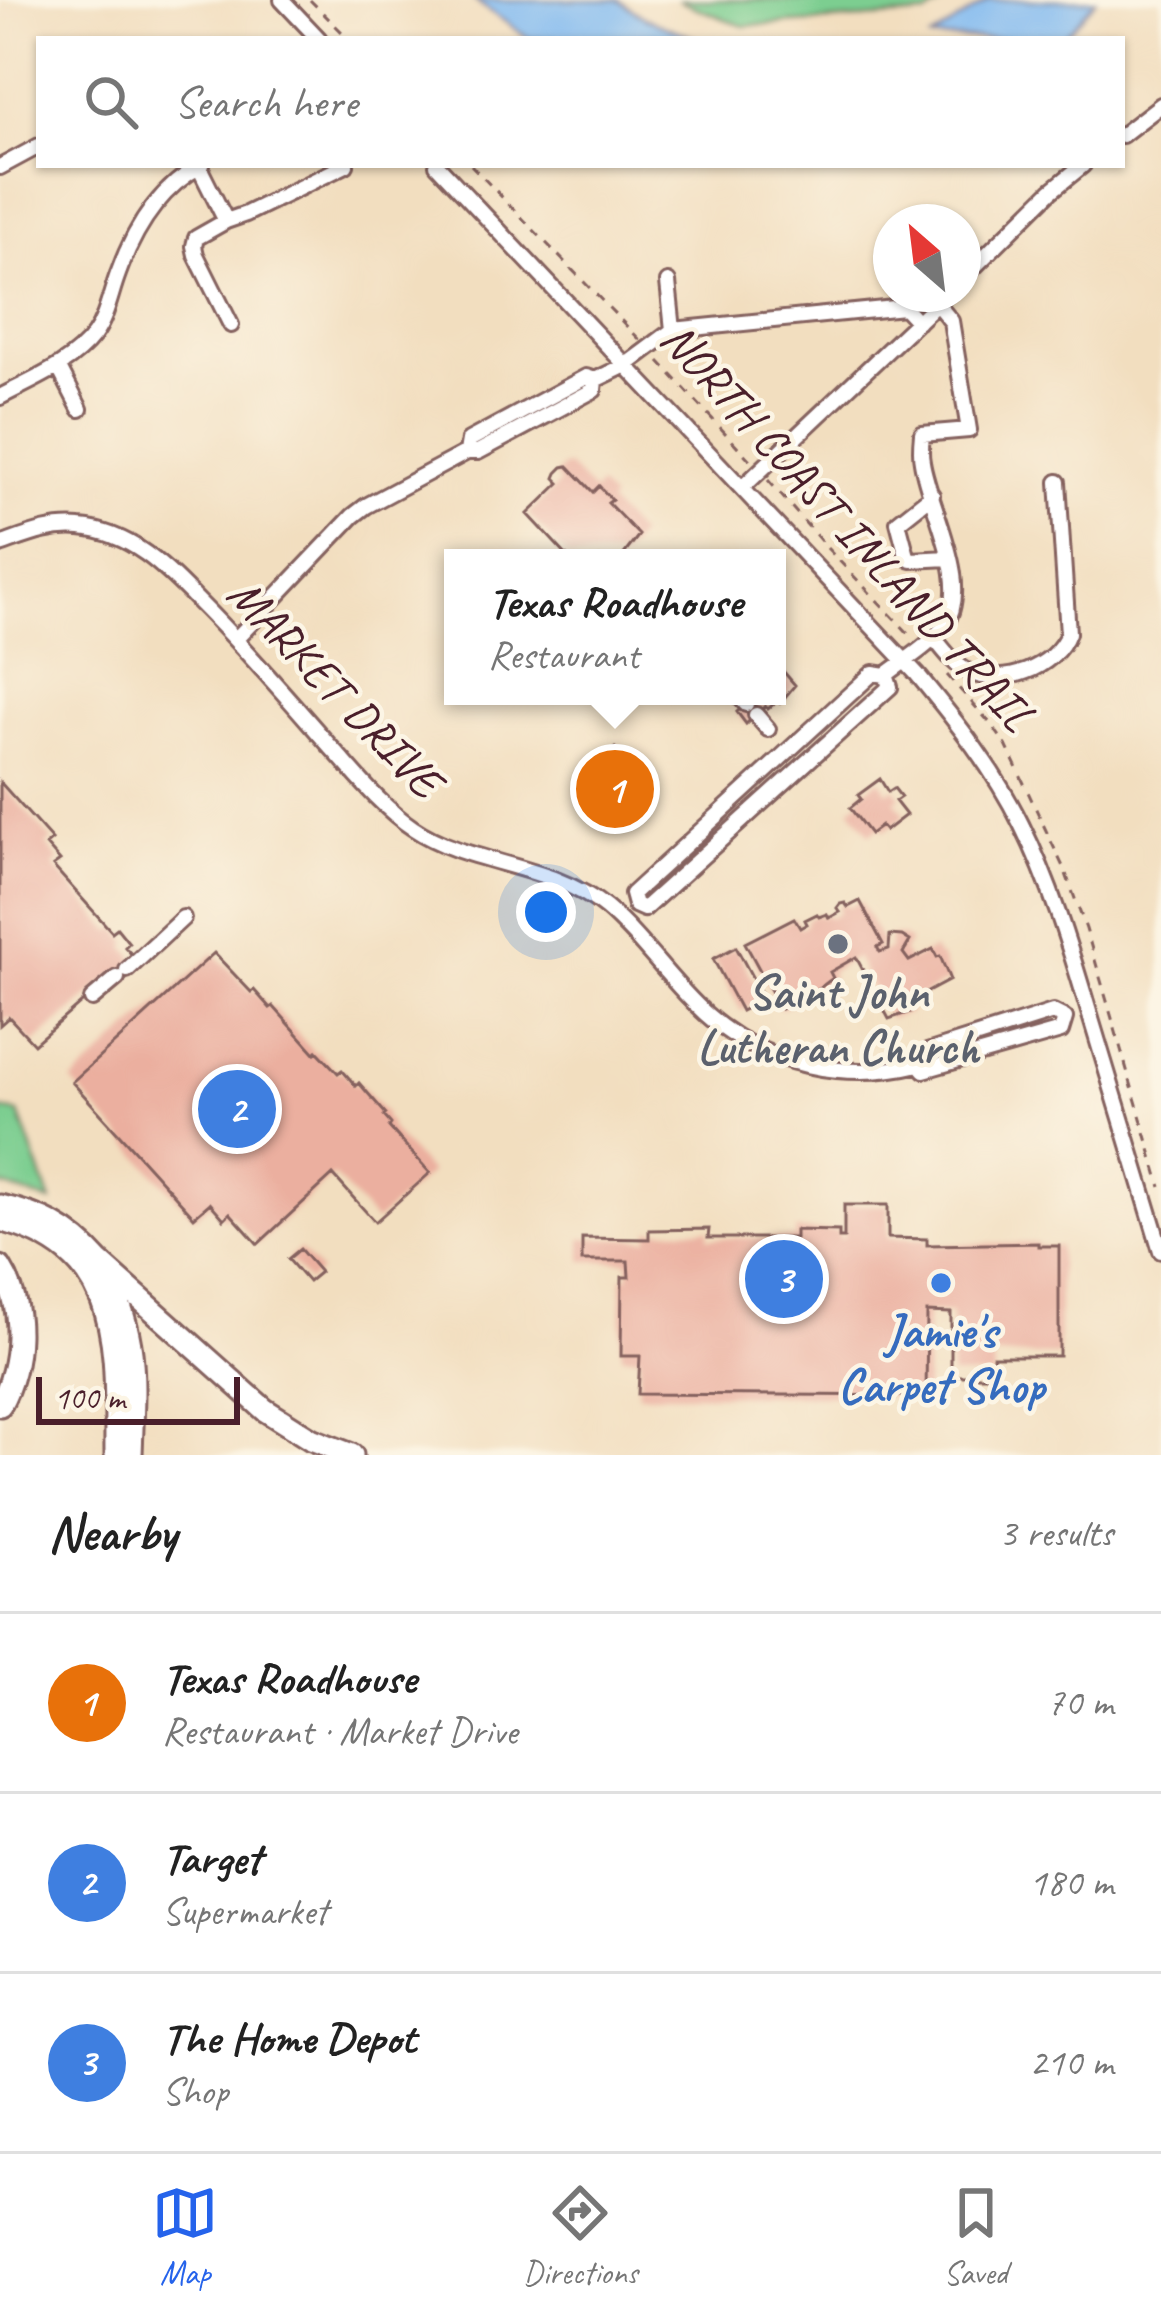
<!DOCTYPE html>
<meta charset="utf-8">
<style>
body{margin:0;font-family:Caveat,sans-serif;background:#f6f6f6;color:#222}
.compass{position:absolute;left:873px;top:204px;width:108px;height:108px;border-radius:50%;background:#fff;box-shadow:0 3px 9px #0004;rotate:332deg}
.scale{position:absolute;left:36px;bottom:30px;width:204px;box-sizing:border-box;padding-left:12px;border:6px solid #4a1f2b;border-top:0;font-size:33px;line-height:42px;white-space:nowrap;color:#4a1f2b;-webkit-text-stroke:9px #fcf5e5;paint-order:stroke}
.you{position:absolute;left:546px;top:912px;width:42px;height:42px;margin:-30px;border:9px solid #fff;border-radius:50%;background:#1a73e8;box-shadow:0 0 0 18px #1a73e833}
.badge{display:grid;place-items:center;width:78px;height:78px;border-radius:50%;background:#2563eb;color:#fff;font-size:39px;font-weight:700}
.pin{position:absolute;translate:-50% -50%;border:6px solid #fff;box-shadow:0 3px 12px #0006}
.popup{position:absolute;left:444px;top:549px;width:342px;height:156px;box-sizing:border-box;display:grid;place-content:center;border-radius:0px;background:#fff;filter:drop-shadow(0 3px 9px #0005);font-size:39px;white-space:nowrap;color:#767676}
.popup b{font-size:45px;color:#222}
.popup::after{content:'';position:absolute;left:50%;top:100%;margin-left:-24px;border:24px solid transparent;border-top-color:#fff}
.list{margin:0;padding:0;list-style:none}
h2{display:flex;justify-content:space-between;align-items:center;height:156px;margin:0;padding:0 48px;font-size:51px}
h2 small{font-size:39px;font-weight:400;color:#767676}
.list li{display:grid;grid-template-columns:78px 1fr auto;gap:36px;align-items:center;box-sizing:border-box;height:180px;padding:0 48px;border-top:3px solid #e0e0e0}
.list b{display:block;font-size:45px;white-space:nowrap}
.list p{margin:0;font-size:39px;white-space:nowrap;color:#767676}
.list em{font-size:39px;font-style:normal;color:#767676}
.icon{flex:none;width:66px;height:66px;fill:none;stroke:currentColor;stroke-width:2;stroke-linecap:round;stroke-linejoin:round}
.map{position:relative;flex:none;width:1161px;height:1455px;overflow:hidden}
.search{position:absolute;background:#fff;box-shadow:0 3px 9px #0004;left:36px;right:36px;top:36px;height:132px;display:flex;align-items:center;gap:30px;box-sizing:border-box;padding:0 42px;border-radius:0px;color:#767676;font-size:45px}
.sheet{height:696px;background:#fff}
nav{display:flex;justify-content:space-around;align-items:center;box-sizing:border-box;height:168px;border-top:3px solid #e0e0e0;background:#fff;font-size:33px;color:#767676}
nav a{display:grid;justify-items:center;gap:6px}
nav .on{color:#2563eb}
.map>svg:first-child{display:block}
.green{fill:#7cce90;stroke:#63765e;stroke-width:3}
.water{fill:#80b9f0;stroke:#656c8e;stroke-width:3}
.building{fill:#ebaf9f}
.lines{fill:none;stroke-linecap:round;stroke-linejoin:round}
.minor-casing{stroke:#85625f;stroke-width:20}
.highway-casing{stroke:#85625f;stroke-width:27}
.path{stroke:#85625f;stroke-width:3;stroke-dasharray:9 9;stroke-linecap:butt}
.minor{stroke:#fff;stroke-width:14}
.highway{stroke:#fff;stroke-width:21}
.worship-dot{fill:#6b7280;stroke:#fcf5e5;stroke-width:4.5}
.shop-dot{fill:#3f7fe0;stroke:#fcf5e5;stroke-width:4.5}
.labels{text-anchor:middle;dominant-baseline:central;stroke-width:9;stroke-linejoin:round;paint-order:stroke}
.street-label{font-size:48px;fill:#4a1f2b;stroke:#fcf5e5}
.worship-label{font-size:48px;font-weight:bold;fill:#5b616d;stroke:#fcf5e5}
.shop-label{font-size:48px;font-weight:bold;fill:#366cbe;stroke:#fcf5e5}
</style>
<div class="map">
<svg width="1161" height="1455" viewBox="0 0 1161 1455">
<rect width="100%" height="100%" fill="#fcf5e5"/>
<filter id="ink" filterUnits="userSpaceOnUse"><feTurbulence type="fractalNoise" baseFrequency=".00833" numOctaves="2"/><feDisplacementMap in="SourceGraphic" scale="24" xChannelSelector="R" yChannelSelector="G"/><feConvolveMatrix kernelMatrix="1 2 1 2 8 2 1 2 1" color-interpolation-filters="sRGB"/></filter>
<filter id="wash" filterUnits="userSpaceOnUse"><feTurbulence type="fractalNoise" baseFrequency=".004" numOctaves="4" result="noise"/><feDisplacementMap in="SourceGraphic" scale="48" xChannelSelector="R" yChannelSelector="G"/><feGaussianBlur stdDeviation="2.7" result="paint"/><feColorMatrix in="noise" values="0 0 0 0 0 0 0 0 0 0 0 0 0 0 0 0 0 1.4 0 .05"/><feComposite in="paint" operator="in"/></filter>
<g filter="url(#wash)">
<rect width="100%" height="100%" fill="#f2debf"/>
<path class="green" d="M677,0H949L927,15L743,26Z
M0,1109L19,1113L51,1202L0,1185Z"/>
<path class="water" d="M474,0H618L645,18L697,39H530Z
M989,0H1096L1062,39H931Z"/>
<g id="blocks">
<path class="building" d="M568,466L593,492L599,486L612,500L608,503L639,535L622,557L569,558L528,514L560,483L555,478L557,473L563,467Z
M777,664L795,685L780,703L778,700L768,709L765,706L746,724L737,712L755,696H777Z
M615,748L652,787L606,829L585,806L588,803L578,792L583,787L578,781L597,764L595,761L601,756L603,759Z
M880,779L888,792L894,788L901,797L895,801L906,815L885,831L881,826L870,834L850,808L861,799L858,795Z
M0,782L52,840L46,845L60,861L53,866L112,932L117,928L129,943L125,947L133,956L131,975L122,983L114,974L34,1044L9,1017L0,1025Z
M860,901L883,944L877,947L880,952L889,949L890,935L902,936L910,941L903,953L909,961L933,949L937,957L940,956L950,980L907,1003L910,1012L889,1019L856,957L830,972L833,978L821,987L781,1009L745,943L794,918L800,928L807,924L805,920L817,914L819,917L827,914L829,918L840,912L837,908L840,904L845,903L848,907Z
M736,947L764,999L741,1011L713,959Z
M214,953L251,992L254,990L270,1008L273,1006L315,1053L317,1051L338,1073L342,1070L356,1086L359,1083L386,1114L384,1116L391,1124L389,1127L430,1173L375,1222L333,1175L258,1244L230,1213L224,1219L210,1203L194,1217L72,1082Z
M844,1205H888V1238L927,1239V1245L1038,1243V1246H1059V1356H993L994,1376H951V1313L927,1312L926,1396L638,1394L640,1356H621L622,1277H629L628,1261H582V1238L649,1239V1230L709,1229L708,1238H795V1230L839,1231V1238H844Z
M300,1249L320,1272L308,1282L288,1259Z"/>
</g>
</g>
<g filter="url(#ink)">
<use href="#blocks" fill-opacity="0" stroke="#85625f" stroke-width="3"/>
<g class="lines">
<g class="minor-casing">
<path id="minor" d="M282,0L319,39
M1122,135L1161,105
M198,165L226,221
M437,165L917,674C956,721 994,769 1021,824C1053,888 1072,955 1092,1022C1115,1099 1138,1175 1161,1251
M0,167L39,146
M963,278L1051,191L1083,165
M231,325L196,255L194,246L196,238L226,221L246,214L346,165
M673,330L904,307L918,322
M58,366L80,409
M595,380L626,365L673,330L668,282
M0,397C32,380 71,365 94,335C107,317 110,295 118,274C134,229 159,188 202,165
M743,487L947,294
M932,495L898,522L907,556L911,560L949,558
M0,545C26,536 51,525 80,528C131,532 166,568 200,603C245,648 287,697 329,745C356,774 380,806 413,828C469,866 552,863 606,908C643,939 670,982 706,1014C763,1065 846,1082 919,1064L924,1070L1061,1031L1065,1018L1053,1012L927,1052L919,1064
M934,638C944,650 954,665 969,672C1003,687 1055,668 1068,633L1058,482
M236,639L353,516L366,506L467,452H478L594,390L595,380L586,377L469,440L467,452
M873,673L886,675L890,687L644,909L635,905L632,894Z
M886,675C905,660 930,646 944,626C974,584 929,508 922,462C920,453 921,444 922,434L969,430L951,321L937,304
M739,696L746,704
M756,715L768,729
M127,970L183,918
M92,999L117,978"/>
</g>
<g class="highway-casing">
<path id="highway" d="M0,1206C41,1215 70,1229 98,1261L265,1410L311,1439L352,1455
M0,1220C127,1253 115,1349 116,1455
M0,1267C26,1308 22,1364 0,1405
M107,1278C140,1338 133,1389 131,1455"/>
</g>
<path class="path" d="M310,0L349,39
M471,165L640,340
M659,361L750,460
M768,480L827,548L912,637
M947,675L991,724L1006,745L1065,871L1086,929L1161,1187"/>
<use href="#minor" class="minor"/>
<use href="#highway" class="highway"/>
</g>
</g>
<circle class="worship-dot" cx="838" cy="944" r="12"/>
<circle class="shop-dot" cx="941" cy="1283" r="12"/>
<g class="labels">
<g class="street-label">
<text transform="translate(848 526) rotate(48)">NORTH COAST INLAND TRAIL</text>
<text transform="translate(335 687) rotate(46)">MARKET DRIVE</text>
</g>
<g class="worship-label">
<text x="838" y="992">Saint John<tspan x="838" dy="55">Lutheran Church</tspan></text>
</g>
<g class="shop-label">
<text x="941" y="1331">Jamie's<tspan x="941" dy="55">Carpet Shop</tspan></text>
</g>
</g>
</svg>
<svg class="compass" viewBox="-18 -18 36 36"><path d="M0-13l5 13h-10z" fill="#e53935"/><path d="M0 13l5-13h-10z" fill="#767676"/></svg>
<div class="scale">100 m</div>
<div class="you"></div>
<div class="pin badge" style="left:615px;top:789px;background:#e8710a">1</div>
<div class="popup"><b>Texas Roadhouse</b>Restaurant</div>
<div class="pin badge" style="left:237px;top:1109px;background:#3f7fe0">2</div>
<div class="pin badge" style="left:784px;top:1279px;background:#3f7fe0">3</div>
<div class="search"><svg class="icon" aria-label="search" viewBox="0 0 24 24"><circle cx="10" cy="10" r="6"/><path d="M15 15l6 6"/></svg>Search here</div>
</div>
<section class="sheet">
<h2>Nearby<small>3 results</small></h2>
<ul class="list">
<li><span class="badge" style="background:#e8710a">1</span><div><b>Texas Roadhouse</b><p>Restaurant · Market Drive</p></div><em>70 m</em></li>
<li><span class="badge" style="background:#3f7fe0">2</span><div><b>Target</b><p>Supermarket</p></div><em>180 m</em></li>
<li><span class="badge" style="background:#3f7fe0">3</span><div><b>The Home Depot</b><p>Shop</p></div><em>210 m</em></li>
</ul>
</section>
<nav>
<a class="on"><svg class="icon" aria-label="map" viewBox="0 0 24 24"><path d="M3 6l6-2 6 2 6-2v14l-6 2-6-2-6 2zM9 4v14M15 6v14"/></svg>Map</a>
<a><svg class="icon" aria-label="directions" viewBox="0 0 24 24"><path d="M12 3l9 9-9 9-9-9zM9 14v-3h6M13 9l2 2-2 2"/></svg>Directions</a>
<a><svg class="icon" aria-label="saved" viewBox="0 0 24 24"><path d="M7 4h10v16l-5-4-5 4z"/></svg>Saved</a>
</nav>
